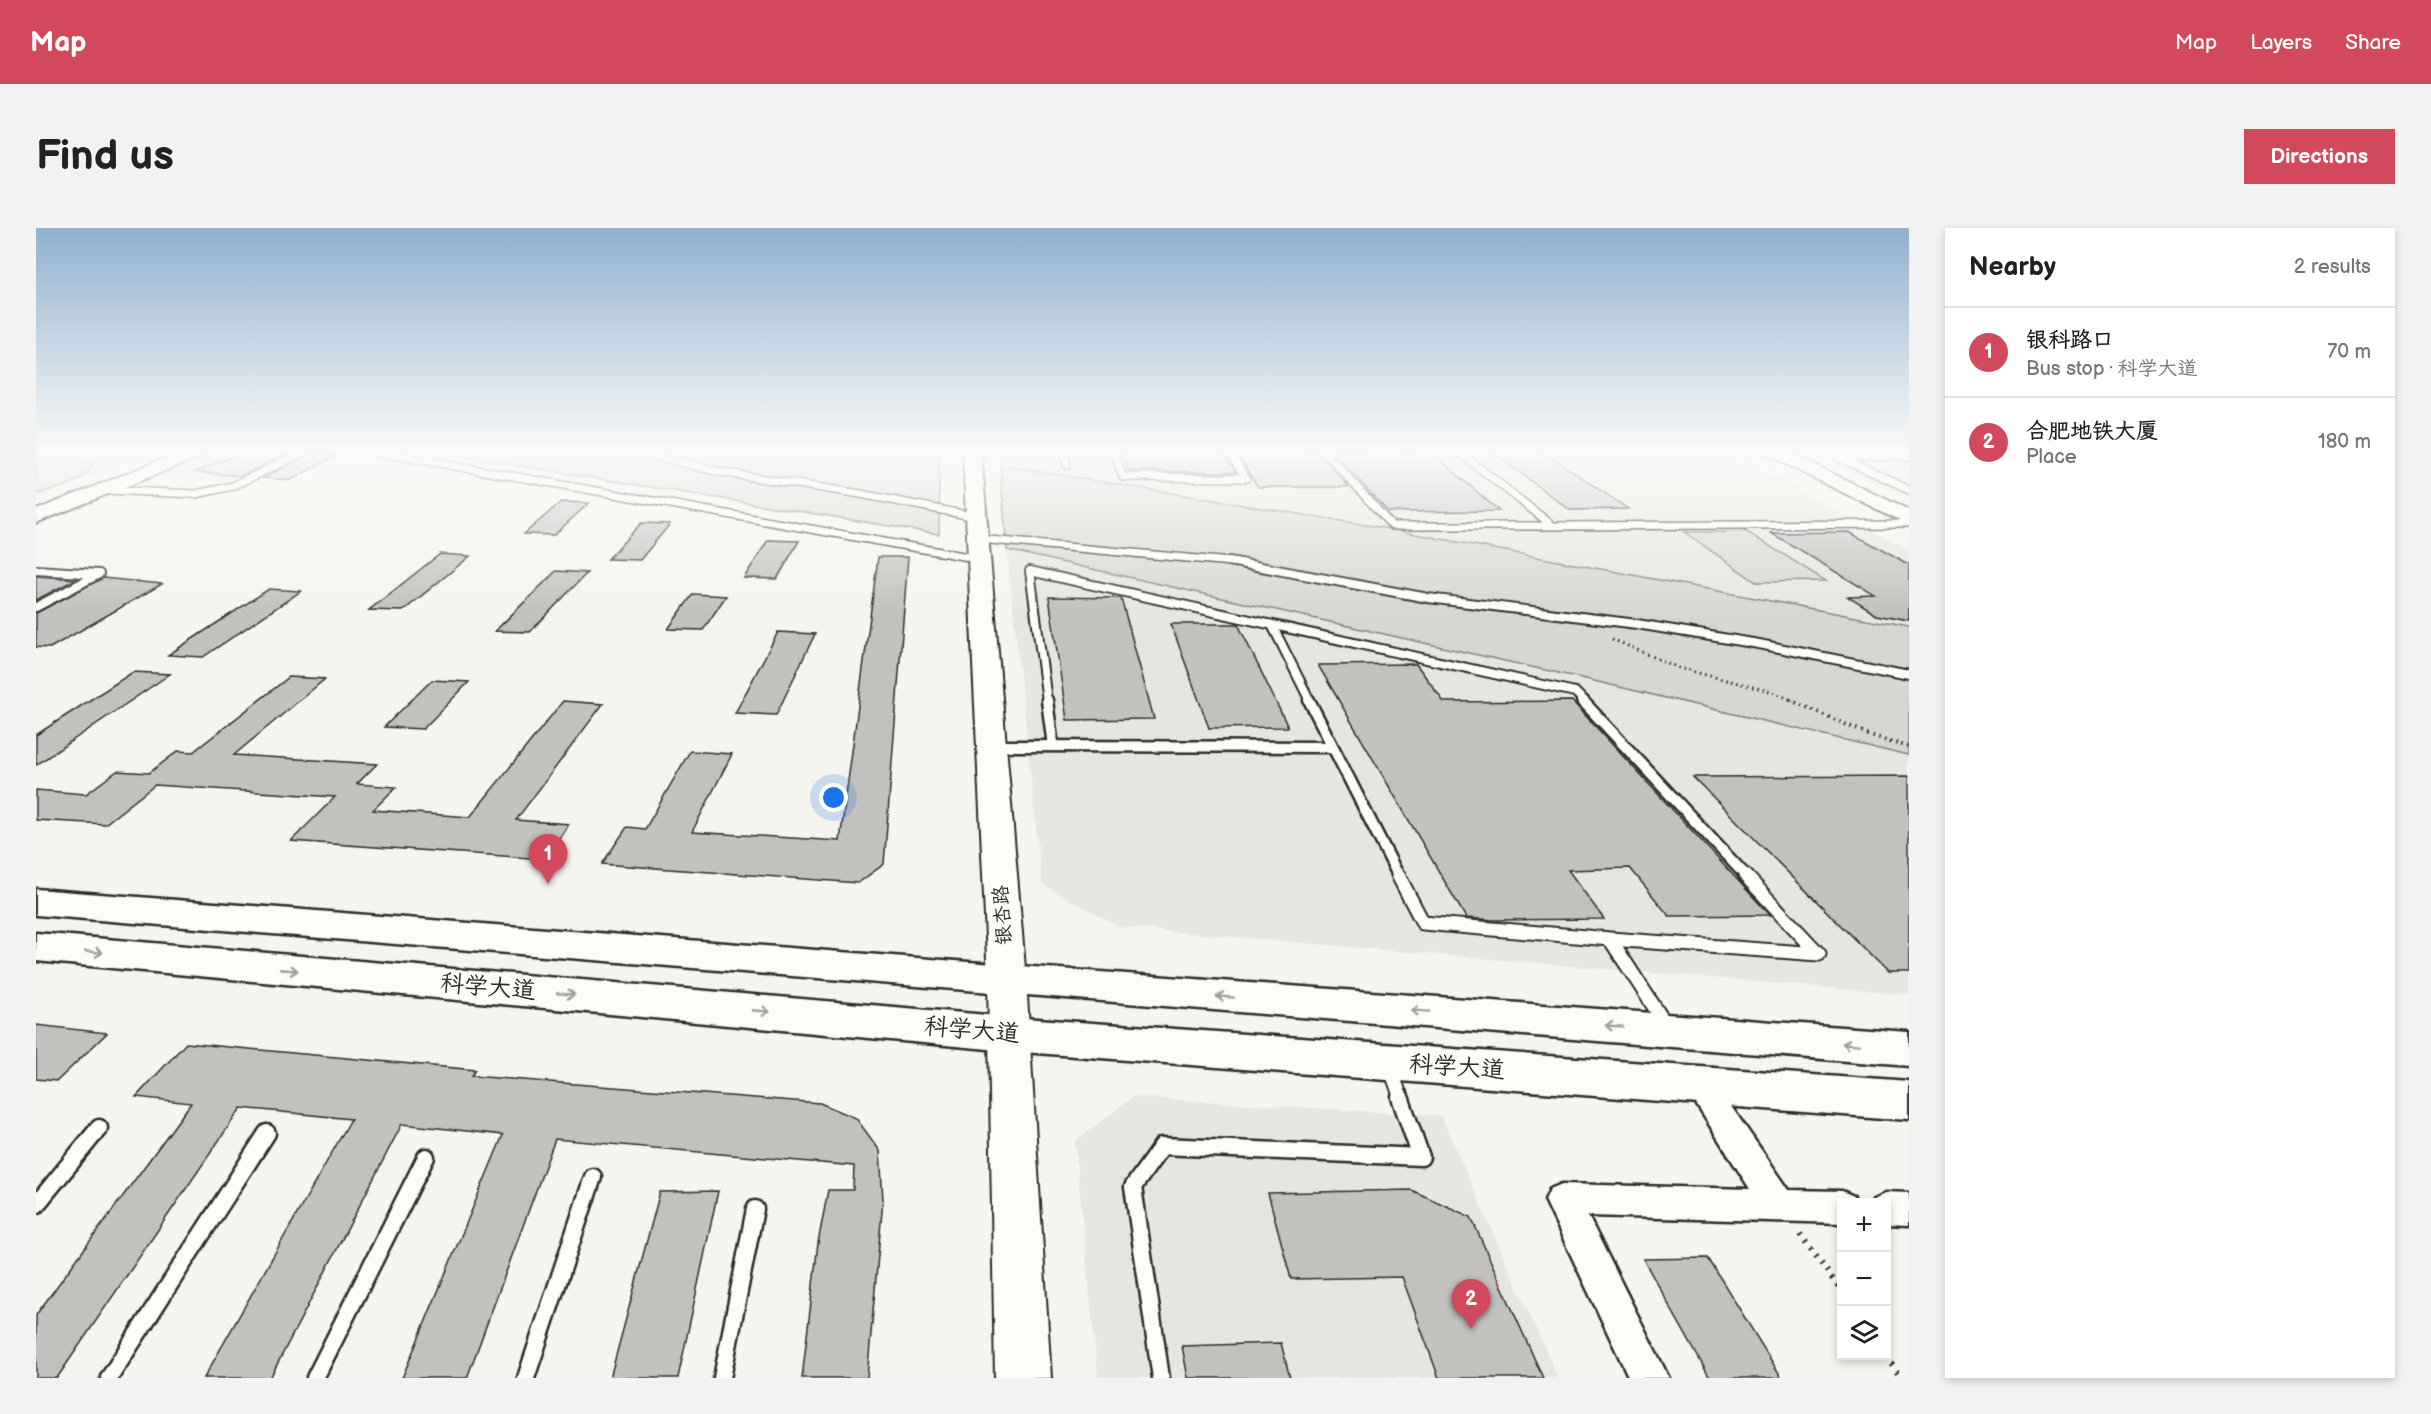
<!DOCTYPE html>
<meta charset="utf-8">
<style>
body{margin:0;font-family:"Balsamiq Sans","LXGW WenKai TC",sans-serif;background:#f2f2f2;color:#202124}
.controls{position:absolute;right:18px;bottom:18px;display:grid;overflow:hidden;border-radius:0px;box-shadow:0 3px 9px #0003}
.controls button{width:54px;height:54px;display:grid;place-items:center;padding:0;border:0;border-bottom:2px solid #e0e0e0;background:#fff;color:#202124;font:30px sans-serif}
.you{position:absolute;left:798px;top:570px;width:21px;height:21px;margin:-15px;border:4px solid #fff;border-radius:50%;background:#1a73e8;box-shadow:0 0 0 9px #1a73e833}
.badge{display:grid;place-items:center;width:39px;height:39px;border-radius:50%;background:#d1495b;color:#fff;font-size:20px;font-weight:700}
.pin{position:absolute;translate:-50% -50px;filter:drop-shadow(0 2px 3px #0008)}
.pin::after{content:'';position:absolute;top:32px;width:21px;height:18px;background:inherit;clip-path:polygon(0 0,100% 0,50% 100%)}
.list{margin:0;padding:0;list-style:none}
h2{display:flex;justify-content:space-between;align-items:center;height:78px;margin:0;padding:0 24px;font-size:26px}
h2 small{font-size:20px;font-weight:400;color:#757577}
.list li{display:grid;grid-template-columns:39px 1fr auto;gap:18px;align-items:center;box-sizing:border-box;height:90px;padding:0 24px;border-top:2px solid #e0e0e0}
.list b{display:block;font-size:22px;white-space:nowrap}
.list p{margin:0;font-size:20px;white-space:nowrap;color:#757577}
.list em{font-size:20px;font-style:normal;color:#757577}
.icon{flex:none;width:33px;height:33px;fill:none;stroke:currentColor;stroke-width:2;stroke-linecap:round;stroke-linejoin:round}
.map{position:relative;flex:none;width:1873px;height:1150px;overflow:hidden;border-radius:0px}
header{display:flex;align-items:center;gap:36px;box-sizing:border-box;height:84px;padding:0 30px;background:#d1495b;color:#fff}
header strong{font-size:28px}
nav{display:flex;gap:33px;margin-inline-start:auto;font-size:21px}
.intro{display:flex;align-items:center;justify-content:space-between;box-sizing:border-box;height:144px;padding:0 36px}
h1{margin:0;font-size:42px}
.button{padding:15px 27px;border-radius:0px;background:#d1495b;color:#fff;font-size:21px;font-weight:700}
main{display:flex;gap:36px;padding:0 36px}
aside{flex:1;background:#fff;border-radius:0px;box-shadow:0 3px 9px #0003}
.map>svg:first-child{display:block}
.built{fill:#e6e5e0}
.green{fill:#d7d6d2;stroke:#81807e;stroke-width:1.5}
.building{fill:#c2c1be;stroke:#2b2b2b;stroke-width:1.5}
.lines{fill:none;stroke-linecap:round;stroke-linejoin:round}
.lane-far4-casing{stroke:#2b2b2b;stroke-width:10}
.lane-far3-casing{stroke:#2b2b2b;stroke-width:12}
.lane-far2-casing{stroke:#2b2b2b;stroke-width:15}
.lane-far1-casing{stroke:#2b2b2b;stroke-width:17}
.lane-casing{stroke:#2b2b2b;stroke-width:21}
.street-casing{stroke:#2b2b2b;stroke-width:5}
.secondary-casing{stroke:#2b2b2b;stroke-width:4}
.primary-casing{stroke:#2b2b2b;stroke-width:5}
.path-far2{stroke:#2b2b2b;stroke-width:3;stroke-dasharray:1.5 4;stroke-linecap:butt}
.path-far1{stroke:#2b2b2b;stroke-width:4;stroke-dasharray:1.5 4.5;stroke-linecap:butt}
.path{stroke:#2b2b2b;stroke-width:6;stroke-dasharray:2 7;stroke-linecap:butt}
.lane-far4{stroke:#fdfcf7;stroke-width:7}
.lane-far3{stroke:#fdfcf7;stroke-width:8}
.lane-far2{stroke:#fdfcf7;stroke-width:10}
.lane-far1{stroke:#fdfcf7;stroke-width:13}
.lane{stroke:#fdfcf7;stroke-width:16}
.street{fill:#fdfcf7;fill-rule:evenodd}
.secondary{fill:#fdfcf7;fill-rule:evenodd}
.primary{fill:#fdfcf7;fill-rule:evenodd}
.oneway{stroke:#9e9e9b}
.labels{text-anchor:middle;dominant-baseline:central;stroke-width:5;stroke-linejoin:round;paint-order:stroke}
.street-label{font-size:20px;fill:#2b2b2b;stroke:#fdfcf7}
.near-street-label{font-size:24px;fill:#2b2b2b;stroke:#fdfcf7}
</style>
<header>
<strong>Map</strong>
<nav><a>Map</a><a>Layers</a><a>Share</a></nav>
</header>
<div class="intro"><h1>Find us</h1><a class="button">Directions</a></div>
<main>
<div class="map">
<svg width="1873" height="1150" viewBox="0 0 1873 1150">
<rect width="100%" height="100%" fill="#f5f4ef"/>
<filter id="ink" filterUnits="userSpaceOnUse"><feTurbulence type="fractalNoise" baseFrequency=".0167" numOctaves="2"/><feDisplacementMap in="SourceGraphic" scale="12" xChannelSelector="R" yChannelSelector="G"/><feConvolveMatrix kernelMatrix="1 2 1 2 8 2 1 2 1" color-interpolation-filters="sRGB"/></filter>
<g filter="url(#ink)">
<path class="built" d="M0,224H120L0,271Z
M176,224H258L194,255L115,249Z
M962,224H1690L1873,322V399L1342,299L964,237Z
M1776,224H1873V272Z
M971,322L1545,450L1873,527V767L1083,699L1006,656Z
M1096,869L1405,888L1522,1150H1062L1039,914Z"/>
<path class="green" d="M0,224H16L57,236C48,257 20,260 0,266Z
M398,224H903V306Z
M964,237L1342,299L1873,399V527L1545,450L971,322Z
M1648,304H1711L1790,353L1720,354Z"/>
<path class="building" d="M206,224L252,225L205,248L159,244Z
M1086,224H1187L1200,244L1093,243Z
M1200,224H1283L1313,259H1222Z
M1297,224H1395L1463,283L1352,284Z
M1456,224H1508L1592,281L1534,282Z
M273,226L301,227L255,252L227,250Z
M525,274L553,275L518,307L488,306Z
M605,295L634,296L604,332L572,331Z
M1813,304L1873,337V393L1841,387L1812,369L1840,368L1735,305Z
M732,312L763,313L741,351L708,350Z
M404,326L434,328L367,383L333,382Z
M842,329H872L848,636L822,655L566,636L591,599L609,601L654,523L696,526L656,604L804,613Z
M520,343L551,345L494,404L459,403Z
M0,348L40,351L0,372Z
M67,350L126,356L14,420L0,419V385Z
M233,361L265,363L167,429L132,427Z
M657,366L690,368L667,402L632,401Z
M1013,369L1085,370L1118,491L1031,492Z
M1135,396H1202L1252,499L1173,500Z
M742,404L779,406L740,487L699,485Z
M1380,436L1408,474L1536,473L1734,687L1633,688L1594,640L1532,642L1568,691L1458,692L1430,690L1282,437Z
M97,444L134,446L0,537V507Z
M253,449L289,451L198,527L341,536L321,556L360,559L337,582L434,589L527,473L567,476L480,592L533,596L509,631L255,613L299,569L119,557L69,596L0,592V562L50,566L81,543L113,545L142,523L157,524Z
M396,452L433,454L387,501L348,499Z
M1873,548V745H1852L1657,549Z
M0,797L71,805L21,853L0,851Z
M150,815L439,842L435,848L784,875L820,890L844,923L847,972L831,1150H766L782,1015L792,962H817L818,938L519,911L431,1150H366L467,907L366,896L234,1150H168L315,891L205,880L21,1150H0V1087L155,875L100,869Z
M1375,962L1435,989L1507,1150H1403L1366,1049L1255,1051L1232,965Z
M682,963L642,1150H574L624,964Z
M1672,1030L1746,1150H1674L1607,1031Z
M1245,1115L1254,1150H1152L1146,1118Z"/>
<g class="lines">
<g class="lane-far4-casing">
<path id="lane-far4" d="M341,224L944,331
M601,224L684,244L825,266L941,289
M1028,224L1031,237
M1078,224L1087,249L1210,250L1193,224
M1289,224L1356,298H1517
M1423,224L1517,298L1873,296
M1873,228L1802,229L1873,262
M68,262L160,266L197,258L268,224
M943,311L1206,335"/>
</g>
<g class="lane-far3-casing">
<path id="lane-far3" d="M1193,333L1392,370L1601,396L1723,416L1873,446
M0,342L63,346L0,379
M1236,397L1274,473
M1011,473L994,343L1539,464L1548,473"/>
</g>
<g class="lane-far2-casing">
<path id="lane-far2" d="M1011,472L1017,518
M1273,472L1297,519
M1546,472L1711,649
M958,518L1297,519L1363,649"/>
</g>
<g class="lane-far1-casing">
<path id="lane-far1" d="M1362,647L1387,695L1574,711L1630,797
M1574,711L1783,726L1709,647
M1354,839L1365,870"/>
</g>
<g class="lane-casing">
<path id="lane" d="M0,977L63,900
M73,1150L231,905
M279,1150L390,929
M490,1150L557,949
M686,1150L719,981
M1125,1150L1097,959L1126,918L1385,929L1364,869"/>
</g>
<g class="street-casing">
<path id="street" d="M1663,844L1674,848L1753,962L1806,963L1818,968L1821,974H1806V995L1552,988L1633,1150H1593L1509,972L1514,961L1526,956L1714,961L1648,857L1652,848Z
M1850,964L1873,965V997L1850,996V974H1835L1838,969Z"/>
</g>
<g class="secondary-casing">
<path id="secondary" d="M144,224H168L166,228L0,295V282Z
M927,224H945L990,752L1015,1150H959L952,752Z
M1731,224H1753L1873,283V297L1733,228Z"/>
</g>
<g class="primary-casing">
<path id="primary" d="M0,661L971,737L1873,804V838L0,687Z
M0,705L974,789L1873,854V892L974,823L0,733Z"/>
</g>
<path class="path-far2" d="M1576,411L1643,440L1737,464L1758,473"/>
<path class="path-far1" d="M1754,472L1834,507L1873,519"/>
<path class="path" d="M1764,1006L1806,1064
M1850,1128L1866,1150"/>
<use href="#lane-far4" class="lane-far4"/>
<use href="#lane-far3" class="lane-far3"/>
<use href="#lane-far2" class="lane-far2"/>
<use href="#lane-far1" class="lane-far1"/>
<use href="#lane" class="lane"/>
<use href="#street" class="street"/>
<use href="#secondary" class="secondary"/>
<use href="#primary" class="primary"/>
</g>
<defs><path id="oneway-shaft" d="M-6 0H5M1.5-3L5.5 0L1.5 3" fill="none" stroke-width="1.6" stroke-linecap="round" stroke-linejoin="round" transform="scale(1.5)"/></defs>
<g class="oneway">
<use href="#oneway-shaft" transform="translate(58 724) rotate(5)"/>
<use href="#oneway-shaft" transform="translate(253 742) rotate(5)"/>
<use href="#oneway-shaft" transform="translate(530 766) rotate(5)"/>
<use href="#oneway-shaft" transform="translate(1189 769) rotate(-176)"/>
<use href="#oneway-shaft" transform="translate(725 783) rotate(5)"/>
<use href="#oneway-shaft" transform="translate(1384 783) rotate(-176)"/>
<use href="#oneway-shaft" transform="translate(1578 798) rotate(-176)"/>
<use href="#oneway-shaft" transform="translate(1815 816) rotate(-176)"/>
</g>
</g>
<linearGradient id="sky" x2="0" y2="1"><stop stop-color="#90b1cf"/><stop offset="0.58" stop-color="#fafaf8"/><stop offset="1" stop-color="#fafaf8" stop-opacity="0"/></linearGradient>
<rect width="1873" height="385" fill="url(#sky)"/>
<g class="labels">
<g class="street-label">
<text transform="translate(967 687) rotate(-94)">银杏路</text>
</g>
<g class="near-street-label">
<text transform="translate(452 759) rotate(5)">科学大道</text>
<text transform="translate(936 802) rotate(5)">科学大道</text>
<text transform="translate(1421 839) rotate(4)">科学大道</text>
</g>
</g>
</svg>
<div class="controls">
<button>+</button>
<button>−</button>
<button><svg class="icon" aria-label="layers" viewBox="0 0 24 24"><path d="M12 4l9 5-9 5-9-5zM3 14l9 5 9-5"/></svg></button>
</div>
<div class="you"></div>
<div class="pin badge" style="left:512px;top:656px">1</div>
<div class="pin badge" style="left:1435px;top:1101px">2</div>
</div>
<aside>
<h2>Nearby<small>2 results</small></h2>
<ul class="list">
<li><span class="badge">1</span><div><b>银科路口</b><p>Bus stop · 科学大道</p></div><em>70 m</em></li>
<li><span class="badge">2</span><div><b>合肥地铁大厦</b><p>Place</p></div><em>180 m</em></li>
</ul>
</aside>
</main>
